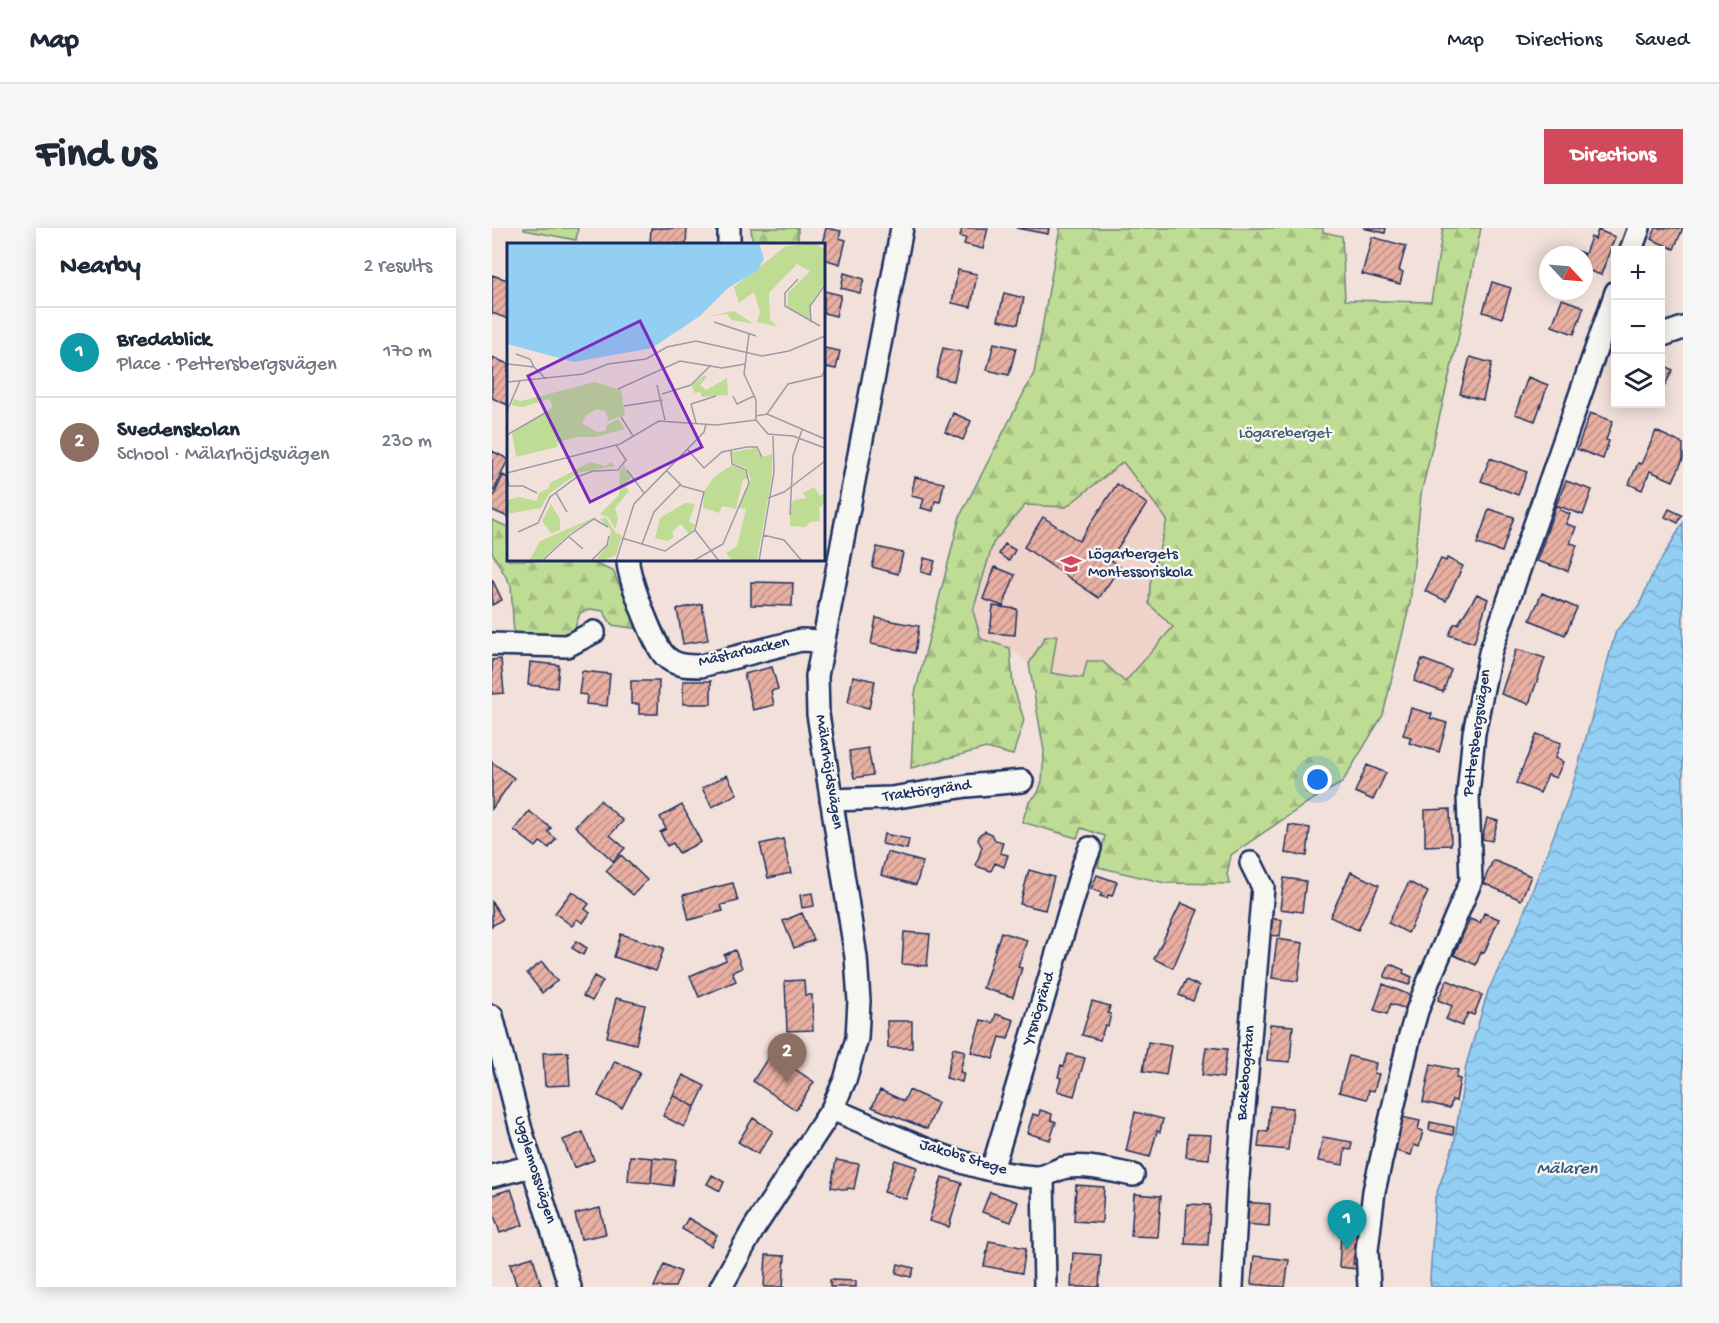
<!DOCTYPE html>
<meta charset="utf-8">
<style>
body{margin:0;font-family:"Gochi Hand",sans-serif;background:#f6f6f7;color:#1f2937}
.controls{position:absolute;right:18px;top:18px;display:grid;overflow:hidden;border-radius:0px;box-shadow:0 3px 15px #0003}
.controls button{width:54px;height:54px;display:grid;place-items:center;padding:0;border:0;border-bottom:2px solid #e0e1e3;background:#fff;color:#1f2937;font:30px sans-serif}
.compass{position:absolute;left:1047px;top:18px;width:54px;height:54px;border-radius:50%;background:#fff;box-shadow:0 3px 15px #0003;rotate:116deg}
.you{position:absolute;left:826px;top:552px;width:21px;height:21px;margin:-15px;border:4px solid #fff;border-radius:50%;background:#1a73e8;box-shadow:0 0 0 9px #1a73e833}
.badge{display:grid;place-items:center;width:39px;height:39px;border-radius:50%;background:#d1495b;color:#fff;font-size:20px;font-weight:700}
.pin{position:absolute;translate:-50% -50px;filter:drop-shadow(0 2px 3px #0008)}
.pin::after{content:'';position:absolute;top:32px;width:21px;height:18px;background:inherit;clip-path:polygon(0 0,100% 0,50% 100%)}
.list{margin:0;padding:0;list-style:none}
h2{display:flex;justify-content:space-between;align-items:center;height:78px;margin:0;padding:0 24px;font-size:26px}
h2 small{font-size:20px;font-weight:400;color:#747a83}
.list li{display:grid;grid-template-columns:39px 1fr auto;gap:18px;align-items:center;box-sizing:border-box;height:90px;padding:0 24px;border-top:2px solid #e0e1e3}
.list b{display:block;font-size:22px;white-space:nowrap}
.list p{margin:0;font-size:20px;white-space:nowrap;color:#747a83}
.list em{font-size:20px;font-style:normal;color:#747a83}
.icon{flex:none;width:33px;height:33px;fill:none;stroke:currentColor;stroke-width:2;stroke-linecap:round;stroke-linejoin:round}
.map{position:relative;flex:none;width:1191px;height:1059px;overflow:hidden;border-radius:0px}
header{display:flex;align-items:center;gap:36px;box-sizing:border-box;height:84px;padding:0 30px;background:#fff;border-bottom:2px solid #e0e1e3}
header strong{font-size:28px}
nav{display:flex;gap:33px;margin-inline-start:auto;font-size:21px}
.intro{display:flex;align-items:center;justify-content:space-between;box-sizing:border-box;height:144px;padding:0 36px}
h1{margin:0;font-size:42px}
.button{padding:15px 27px;border-radius:0px;background:#d1495b;color:#fff;font-size:21px;font-weight:700}
main{display:flex;gap:36px;padding:0 36px}
aside{flex:1;background:#fff;border-radius:0px;box-shadow:0 3px 15px #0003}
.map>svg:first-child{display:block}
.built{fill:#efd2c9}
.forest{fill:url(#forest-firs);stroke:#6d8679;stroke-width:1.5}
.pitch{fill:#bfdc94;stroke:#6d8679;stroke-width:1.5}
.water{fill:url(#water-waves);stroke:#638eb7;stroke-width:1.5}
.building{fill:url(#building-hatch);stroke:#1b2f5e;stroke-width:1.5}
.lines{fill:none;stroke-linecap:round;stroke-linejoin:round}
.minor-casing{stroke:#1b2f5e;stroke-width:26}
.minor{stroke:#f6f6f2;stroke-width:21}
.labels{text-anchor:middle;dominant-baseline:central;stroke-width:5;stroke-linejoin:round;paint-order:stroke}
.park-label{font-size:16px;fill:#445a6c;stroke:#f6f6f2}
.poi-label{font-size:16px;fill:#1b2f5e;stroke:#f6f6f2;text-anchor:start}
.street-label{font-size:16px;fill:#1b2f5e;stroke:#f6f6f2}
.water-label{font-size:18px;font-style:italic;fill:#395783;stroke:#f6f6f2}
.inset-river{fill:none;stroke:#93cef3;stroke-width:3}
.inset-road{fill:none;stroke:#9c9aa8;stroke-width:1.5}
.view{fill:#7b2cbf;fill-opacity:0.15;stroke:#7b2cbf;stroke-width:3}
.inset-edge{fill:none;stroke:#1b2f5e;stroke-width:3}
</style>
<header>
<strong>Map</strong>
<nav><a>Map</a><a>Directions</a><a>Saved</a></nav>
</header>
<div class="intro"><h1>Find us</h1><a class="button">Directions</a></div>
<main>
<aside>
<h2>Nearby<small>2 results</small></h2>
<ul class="list">
<li><span class="badge" style="background:#0f9aa8">1</span><div><b>Bredablick</b><p>Place · Pettersbergsvägen</p></div><em>170 m</em></li>
<li><span class="badge" style="background:#8d6e63">2</span><div><b>Svedenskolan</b><p>School · Mälarhöjdsvägen</p></div><em>230 m</em></li>
</ul>
</aside>
<div class="map">
<svg width="1191" height="1059" viewBox="0 0 1191 1059">
<defs>
<pattern id="forest-firs" width="22" height="20" patternUnits="userSpaceOnUse" patternTransform="scale(1.5)"><rect width="22" height="20" fill="#bfdc94"/><path d="M5 1l3.5 6h-7zM16 11l3.5 6h-7z" fill="#a4bd82"/></pattern>
<pattern id="water-waves" width="16" height="10" patternUnits="userSpaceOnUse" patternTransform="scale(1.5)"><rect width="16" height="10" fill="#93cef3"/><path d="M0 5q4-4 8 0t8 0" fill="none" stroke="#7eb1d3"/></pattern>
<pattern id="building-hatch" width="6" height="6" patternUnits="userSpaceOnUse" patternTransform="scale(1.5)"><rect width="6" height="6" fill="#e8afa2"/><path d="M-1 1l2-2M0 6l6-6M5 7l2-2" fill="none" stroke="#bb8f87"/></pattern>
</defs>
<rect width="100%" height="100%" fill="#f2e1da"/>
<filter id="ink" filterUnits="userSpaceOnUse"><feTurbulence type="fractalNoise" baseFrequency=".0167" numOctaves="2"/><feDisplacementMap in="SourceGraphic" scale="12" xChannelSelector="R" yChannelSelector="G"/><feConvolveMatrix kernelMatrix="1 2 1 2 8 2 1 2 1" color-interpolation-filters="sRGB"/></filter>
<g filter="url(#ink)">
<path class="built" d="M631,233L675,293L658,356L681,399L633,454L559,445L564,408L553,410L537,436L518,420L489,411L481,383L501,315L534,277L575,279Z"/>
<path class="forest" d="M259,0H306V16H261Z
M568,0H831V4L850,8L853,72L939,74L951,0H989L966,111L929,266L918,375L891,487L850,555L818,573L739,627L735,647L738,656L673,655L606,639L613,608L589,600L585,610L530,594L537,574L546,565L550,553L552,523L537,436L553,409L565,407L559,445L591,450L595,433H610L633,454L681,399L657,376L658,356L675,292L631,234L574,279L533,277L501,315L481,383L489,411L518,420L521,457L532,492L521,527L494,520L419,540L423,465L468,288L542,145Z
M0,292L16,299V332H94L121,343L147,401L120,397L111,383L99,381L88,385L80,408L22,407L19,358L0,324Z"/>
<path class="pitch" d="M32,0H86L84,12L32,2Z"/>
<path class="water" d="M1191,295V1059H939L938,1052L943,970L962,916L974,837L996,763L1025,702L1079,563L1124,403L1147,378L1160,347Z"/>
<path class="building" d="M159,0H195L194,16H158Z
M334,0L349,3L347,10L354,12L348,36L332,31V16H330Z
M470,0H496L491,21L472,16L474,10L468,9Z
M524,0H557L556,6Z
M871,0H894L893,5Z
M1164,0H1191L1182,21L1159,11Z
M1106,2L1123,9L1109,47L1092,41V27H1083L1085,23L1093,26L1099,9L1103,11Z
M880,9L914,18L907,43L911,44L908,56L870,46Z
M466,42L485,46L479,79L460,75Z
M352,45L372,51L368,65L349,60Z
M0,47L16,52V91L0,85Z
M1000,54L1019,60L1010,90L991,84Z
M332,63L349,67L344,88L332,85Z
M512,65L532,70L526,96L506,92Z
M1070,71L1092,79L1082,106L1060,98Z
M502,115L524,120L517,147L495,142Z
M332,120L348,123L344,141L334,139L333,147Z
M451,120L469,124L462,153L444,149Z
M0,129L16,136V177L0,170Z
M978,129L1000,135L991,172L968,166Z
M1168,135L1181,142L1172,159L1168,158Z
M1036,149L1056,157L1043,193L1023,186Z
M461,185L479,193L471,212L453,204Z
M1098,185L1121,193L1114,212L1117,213L1111,231L1085,221Z
M1164,203L1191,216V231L1181,253L1158,243L1150,262L1137,256L1146,235L1149,236Z
M0,223L16,231L2,263L0,262Z
M998,230L1035,244L1026,267L989,253Z
M11,247L16,250V289L0,282V272Z
M423,249L452,255L448,274L443,273L441,283L429,280L432,271L419,268Z
M1074,253L1100,262L1091,287L1064,277Z
M625,256L655,276L618,331L628,339L607,370L532,319L551,289L587,313Z
M1064,277L1069,279L1068,282L1078,286L1074,296L1084,299L1078,315L1085,317L1076,343L1045,333Z
M997,281L1022,289L1010,324L985,316Z
M1177,281L1190,287L1186,295L1173,289Z
M513,316L523,322L517,333L507,326Z
M385,319L411,325L406,346L380,339Z
M432,330L443,333L439,347L429,344Z
M955,330L971,338L954,373L933,363L949,331L954,333Z
M503,339L523,347L511,378L491,371Z
M0,351L10,372L0,377Z
M259,354L301,355L300,378L259,377Z
M1050,365L1085,380L1073,407L1038,392Z
M985,366L996,371L982,415L957,407L962,396H966Z
M210,376L216,412L191,416L185,381Z
M501,378L525,381L523,407L498,405Z
M384,390L427,398L423,425L379,416Z
M1024,421L1053,430L1037,476L1009,466Z
M9,431L12,465L0,466V432Z
M930,431L959,442L951,464L922,453Z
M38,434L67,437L65,460L36,457Z
M280,439L286,461L279,463L282,477L261,482L252,446Z
M90,443L118,446L115,478L94,476L95,467L87,466Z
M361,448L383,453L377,480L356,475Z
M139,453H167L166,486H147V476H139Z
M191,453H219V476H191Z
M919,480L940,486L938,490L955,495L947,524L917,515L919,509L911,507Z
M1045,506L1069,515L1063,530L1071,534L1064,550L1056,547L1048,565L1024,555Z
M376,520L381,547L362,550L357,523Z
M0,534L22,550L0,581Z
M875,537L894,545L881,572L863,564Z
M235,547L245,566L220,579L210,560Z
M108,572L131,593L118,607L133,620L121,633L83,598Z
M190,577L209,614L187,625L181,615L175,618L168,604L174,601L168,589Z
M958,581L959,617L933,618V582Z
M37,583L59,600L56,604L64,611L57,620L48,614L44,619L22,602Z
M995,590L1006,593L1000,613L990,611Z
M797,597L818,600L815,628L793,625Z
M493,603L500,606L503,612L511,614L508,625L516,627L512,639L503,635L499,643L484,638L490,619L486,612L488,606Z
M392,606L417,611L415,621L390,616Z
M291,611L299,645L276,650L268,616Z
M395,624L431,634L424,657L389,647Z
M129,627L155,652L141,667L114,643Z
M1001,632L1039,648L1029,672L991,655Z
M537,642L562,649L553,682L528,676Z
M859,644L887,657L866,702L838,689Z
M605,647L625,654L620,668L616,667L615,670L608,668L610,665L599,661Z
M792,650L814,653L810,684L788,681Z
M917,654L936,664L916,705L896,695Z
M241,655L246,673L229,677L231,683L197,692L191,667Z
M80,663L97,676L93,681L98,685L91,695L85,691L80,698L63,685Z
M320,665L322,678L310,680L308,667Z
M0,674L11,691L0,698Z
M689,675L706,682L681,740L662,731Z
M310,685L322,712L302,720L291,693Z
M992,685L1007,691L992,725L989,724L984,737L962,727L978,691L988,695Z
M777,690L790,692L788,708L774,707Z
M412,704L438,706L435,738L410,736Z
M509,704L535,712L526,739L530,740L521,769L491,760Z
M129,706L172,720L164,743L122,729Z
M785,711L811,715L806,753L780,750Z
M84,713L95,720L91,727L80,720Z
M243,722L250,740L240,744L244,753L207,769L198,748L234,732L232,727Z
M50,734L65,753L50,765L35,745Z
M898,736L912,742L911,745L920,749L917,757L892,749Z
M102,748L111,753L100,773L91,768Z
M312,752L313,767H320L321,802L295,803L293,753Z
M694,752L707,758L701,773L687,767Z
M955,752L990,767L982,787L976,785L970,798L954,791L960,778L946,772Z
M891,756L920,768L915,781L899,776L895,786L882,782Z
M124,770L153,777L144,816L115,809Z
M600,773L618,778L616,785L619,786L616,798L613,797L608,812L590,807Z
M504,786L522,792L516,811L508,809L501,831L479,824L489,792L501,795Z
M395,793H420V820H396Z
M778,796L801,798L798,834L775,832Z
M656,814L679,818L674,847L651,843Z
M714,819L735,821L731,850L710,847Z
M461,820L473,823L468,844L472,845L470,854L454,850Z
M76,824L78,857L53,858L51,825Z
M279,825L322,854L304,882L261,853Z
M576,826L593,830L582,868L565,863L569,850L566,849L569,837L572,838Z
M857,828L884,835L882,845L887,846L882,863L877,862L875,871L847,864Z
M123,833L148,845L130,880L106,868Z
M939,836L966,842L964,850L968,851L964,873L960,872L958,880L931,874Z
M191,847L213,858L203,879L181,867Z
M388,862L412,873L417,862L446,875L435,901L380,879Z
M181,867L203,879L192,899L171,888Z
M778,878L801,880L796,922L766,919L768,903L776,904Z
M548,882L560,886L559,892L564,894L558,912L535,905L541,886L547,888Z
M643,884L671,891L668,904L665,903L658,929L634,923Z
M905,888L928,893L926,901L931,903L927,919L922,917L919,927L896,921Z
M261,890L281,903L266,926L246,914Z
M938,894L962,899L961,907L937,902Z
M91,904L102,932L82,940L71,912Z
M696,906L719,907L717,931L694,929Z
M831,909L860,914L859,922L853,921L851,937L826,933Z
M138,928L161,930L159,955L136,953Z
M161,930L184,932L181,958L159,955Z
M344,932L367,936L362,961L356,960L355,962L339,959Z
M403,932L425,939L414,971L392,964Z
M220,947L232,954L228,963L215,956Z
M450,949L470,955L457,999L437,993Z
M584,957L612,959L610,995L582,993Z
M19,961L31,997L8,1005L0,981V967Z
M498,964L526,974L519,994L490,984Z
M642,966L669,968L666,1009L639,1008Z
M752,974L778,976L777,998L751,996Z
M695,976L718,977L716,1017L693,1016Z
M108,980L114,1006L89,1011L83,986Z
M196,990L225,1007L219,1018L190,1001Z
M848,995L866,996L861,1036H866L865,1041L847,1039L849,1007H847Z
M497,1013L534,1020L530,1045L492,1038Z
M581,1025L609,1027L607,1059H579Z
M274,1027L293,1028L291,1059H272Z
M762,1028L797,1032L793,1059L759,1056Z
M41,1029L49,1057L41,1059H25L18,1036Z
M172,1036L189,1044L183,1059H162Z
M406,1036L422,1040L419,1049L404,1045Z
M338,1052L364,1053V1059H338Z"/>
<g class="lines">
<g class="minor-casing">
<path id="minor" d="M237,0V16
M1139,22L1147,0
M1168,108L1191,100
M136,332C135,347 162,417 173,428C183,438 196,438 209,438L309,412L330,413
M0,416L75,418L102,404
M339,572L399,570L475,558L530,553
M0,788L29,902L78,1059
M340,881C404,908 472,944 543,949C556,950 565,939 577,939C598,937 620,943 641,947
M500,942L592,635L598,620
M0,948L40,938
M551,949L553,1059
M229,1059L262,1000L340,881L353,852L365,810L367,773L364,729L326,486L325,448L410,0
M740,1059L746,950L771,659L759,635
M877,1059L875,1022L882,963L917,811L925,783L937,752L979,653L976,567L982,505L998,425L1124,64"/>
</g>
<use href="#minor" class="minor"/>
</g>
</g>
<defs>
<g id="school-bare" transform="scale(1.62)"><path d="M0-5L7-2L0 1L-7-2ZM-4 1L0 2.5L4 1V4Q0 6-4 4Z" fill="#d1495b" stroke="#f6f6f2" stroke-width="2.5" paint-order="stroke"/></g>
</defs>
<g fill-rule="evenodd">
<use href="#school-bare" x="579" y="336"/>
</g>
<g class="labels">
<g class="park-label">
<text x="793" y="206">Lögareberget</text>
</g>
<g class="poi-label">
<text x="596" y="327">Lögarbergets<tspan x="596" dy="18">Montessoriskola</tspan></text>
</g>
<g class="street-label">
<text transform="translate(252 425) rotate(-13)">Mästarbacken</text>
<text transform="translate(986 505) rotate(-82)">Pettersbergsvägen</text>
<text transform="translate(336 544) rotate(81)">Mälarhöjdsvägen</text>
<text transform="translate(435 564) rotate(-8)">Traktörgränd</text>
<text transform="translate(548 781) rotate(-73)">Yrsnögränd</text>
<text transform="translate(755 845) rotate(-85)">Backebogatan</text>
<text transform="translate(471 930) rotate(17)">Jakobs Stege</text>
<text transform="translate(42 942) rotate(73)">Ugglemossvägen</text>
</g>
<g class="water-label">
<text x="1075" y="941">Mälaren</text>
</g>
</g>
<g transform="translate(15 15)">
<rect width="318" height="318" fill="#f2e1da"/>
<path d="M227,68L247,81L225,77L220,71L198,74Z" fill="#bfdc94"/>
<path d="M309,0L318,7V39L304,60L303,76L281,65V50L303,28L290,21L262,50L263,77L271,84L250,79L253,69L247,49L232,60L227,44L279,3ZM197,132L200,134L193,142L199,147L220,135L221,152L195,154L193,149L187,150L185,142ZM88,139L114,147L118,172L97,179L101,176L98,168L90,166L79,172L75,180L90,189L98,188L100,182L111,176L118,186L89,194H70L51,199L50,204L9,214L5,190L46,164L42,156L16,164L4,162L7,156L14,158ZM249,205L255,214L265,211V233L250,318H225L219,310L230,303L239,266L231,265L244,236L239,225L226,220L225,209ZM83,219L98,223L104,219L108,223L71,230L42,251L34,265L0,271V257L12,254L30,258L32,250L42,245L43,240ZM117,222L124,235L117,242L122,248L108,265L111,276L108,286L101,274L93,271L112,252L113,228ZM225,222L238,228L241,236H236L229,266L215,263L212,270L196,265L197,248L207,234ZM307,244L313,253L318,250V260L312,265L313,278L303,279L299,284L283,283V263L287,257L299,255L296,250ZM178,260L188,261L182,279L189,282L182,291L174,281L165,289L167,294L160,298L148,295L153,275ZM44,261L53,276V287L44,290L35,278ZM91,273L63,290L33,318H22L33,298ZM99,275L109,290L115,292L109,312L97,317L90,316L102,300L104,287L93,276Z" fill="#bfdc94"/>
<path d="M0,0H252L257,16L250,28L221,45L193,73L145,105L67,119L0,101Z" fill="#93cef3"/>
<path class="inset-river" d="M0,27L59,0M0,32L70,0"/>
<path class="inset-road" d="M291,36L278,50V63L313,83M207,79L249,93M304,79L303,63L318,42M242,91L237,131L249,157V177M9,111L23,116L27,124M0,121L27,124L39,136M0,139L76,131L101,121L139,116L160,104L189,98L255,113L282,108L318,93M150,142L158,177M111,146L173,118L215,125L238,121M155,151L184,142L204,122M226,153L230,161L247,153M117,163L156,157M0,168L13,138M260,171L281,141L315,133L318,126M249,173L260,171L318,196M114,174L126,193M249,177L261,191L286,193L318,205M189,180L184,161L209,153M0,192L38,170M180,206L197,225L215,209L240,204H250L255,214M120,227L137,250M0,230L113,201L152,178L209,182L249,177M0,232L2,243H16L30,250M49,250L60,269M261,255L277,249L318,218M283,272L286,213L295,187M188,287L212,318M11,289L31,280L43,254L70,234L86,228L111,227L119,217L109,202M256,292L277,297L295,318M61,293L76,306M115,295L158,308L188,287L197,249L175,243L160,228M135,301L147,269L173,242M35,318L63,292L87,276L101,284M84,318L100,302L102,293M109,318L127,261L197,189L199,181M186,318L216,301L242,240L239,227L225,221L224,208M252,318L267,229L266,193"/>
<path class="view" d="M133,78L195,204L83,259L21,133Z"/>
<rect width="318" height="318" class="inset-edge"/>
</g>
</svg>
<div class="controls">
<button>+</button>
<button>−</button>
<button><svg class="icon" aria-label="layers" viewBox="0 0 24 24"><path d="M12 4l9 5-9 5-9-5zM3 14l9 5 9-5"/></svg></button>
</div>
<svg class="compass" viewBox="-18 -18 36 36"><path d="M0-13l5 13h-10z" fill="#e53935"/><path d="M0 13l5-13h-10z" fill="#747a83"/></svg>
<div class="you"></div>
<div class="pin badge" style="left:855px;top:1022px;background:#0f9aa8">1</div>
<div class="pin badge" style="left:295px;top:855px;background:#8d6e63">2</div>
</div>
</main>
